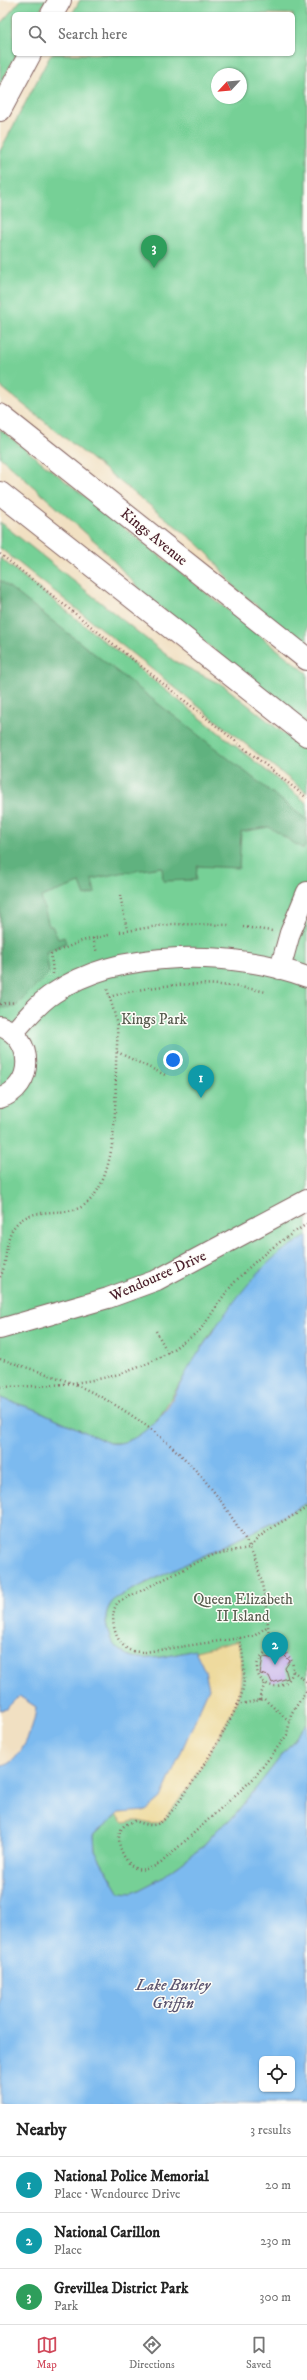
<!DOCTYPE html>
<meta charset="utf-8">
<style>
body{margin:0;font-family:"IM FELL DW Pica",serif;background:#f2f2f2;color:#222}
.controls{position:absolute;right:12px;bottom:12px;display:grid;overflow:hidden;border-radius:6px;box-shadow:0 1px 3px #0004}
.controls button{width:36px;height:36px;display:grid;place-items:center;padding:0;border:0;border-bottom:1px solid #e0e0e0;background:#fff;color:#222;font:20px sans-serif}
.compass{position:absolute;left:211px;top:68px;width:36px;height:36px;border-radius:50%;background:#fff;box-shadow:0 1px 3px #0004;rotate:244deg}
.you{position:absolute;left:173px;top:1060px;width:14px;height:14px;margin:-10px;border:3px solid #fff;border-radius:50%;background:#1a73e8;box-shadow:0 0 0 6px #1a73e833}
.badge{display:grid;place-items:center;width:26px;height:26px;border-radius:50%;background:#d1495b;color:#fff;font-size:13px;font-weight:700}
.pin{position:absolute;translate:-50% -33px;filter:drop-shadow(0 1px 2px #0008)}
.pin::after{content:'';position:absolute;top:21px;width:14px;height:12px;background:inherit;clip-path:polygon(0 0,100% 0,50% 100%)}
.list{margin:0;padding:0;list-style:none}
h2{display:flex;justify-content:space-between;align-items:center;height:52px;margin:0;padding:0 16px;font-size:17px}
h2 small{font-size:13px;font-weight:400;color:#767676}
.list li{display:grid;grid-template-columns:26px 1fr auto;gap:12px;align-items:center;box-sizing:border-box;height:56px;padding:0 16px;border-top:1px solid #e0e0e0}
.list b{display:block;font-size:15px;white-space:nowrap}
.list p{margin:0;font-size:13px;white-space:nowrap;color:#767676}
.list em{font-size:13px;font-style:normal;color:#767676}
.icon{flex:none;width:22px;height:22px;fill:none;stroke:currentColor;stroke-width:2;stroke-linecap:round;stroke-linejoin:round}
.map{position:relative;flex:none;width:307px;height:2104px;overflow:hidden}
.search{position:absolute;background:#fff;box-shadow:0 1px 3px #0004;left:12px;right:12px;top:12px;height:44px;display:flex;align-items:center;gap:10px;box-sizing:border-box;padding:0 14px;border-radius:6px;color:#767676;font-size:15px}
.sheet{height:220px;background:#fff}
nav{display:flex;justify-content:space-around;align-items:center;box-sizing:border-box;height:56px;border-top:1px solid #e0e0e0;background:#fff;font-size:11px;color:#767676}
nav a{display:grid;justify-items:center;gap:2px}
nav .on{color:#d1495b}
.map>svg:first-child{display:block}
.green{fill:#76d096;stroke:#607860;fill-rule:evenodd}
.forest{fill:#60b27f;stroke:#556855}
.sand{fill:#eeda9e;stroke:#9c7c64}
.water{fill:#7bbaef;stroke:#626c8d;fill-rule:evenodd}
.building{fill:#bca4e6}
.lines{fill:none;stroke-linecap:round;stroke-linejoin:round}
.street-casing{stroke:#846360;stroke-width:22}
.primary-casing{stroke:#846360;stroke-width:24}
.path{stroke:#846360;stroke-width:2.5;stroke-dasharray:1 3;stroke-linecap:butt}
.street{stroke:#fff;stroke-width:20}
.primary{stroke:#fff;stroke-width:22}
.labels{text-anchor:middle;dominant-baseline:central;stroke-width:3;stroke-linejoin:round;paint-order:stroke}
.street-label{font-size:15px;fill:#4a1f2b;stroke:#fdfcf7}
.park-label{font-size:15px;fill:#595d50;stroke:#fdfcf7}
.water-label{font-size:16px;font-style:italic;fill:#5b5570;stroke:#fdfcf7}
</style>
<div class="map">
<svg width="307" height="2104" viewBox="0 0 307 2104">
<rect width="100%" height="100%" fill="#fdfcf7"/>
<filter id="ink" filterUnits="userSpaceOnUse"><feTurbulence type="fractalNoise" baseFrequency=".025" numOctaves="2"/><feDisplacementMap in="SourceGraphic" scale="8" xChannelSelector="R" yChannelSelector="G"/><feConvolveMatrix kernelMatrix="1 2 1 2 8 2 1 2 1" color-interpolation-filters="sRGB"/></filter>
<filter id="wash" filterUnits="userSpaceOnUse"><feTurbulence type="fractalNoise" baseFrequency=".012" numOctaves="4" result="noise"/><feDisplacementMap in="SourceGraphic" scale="16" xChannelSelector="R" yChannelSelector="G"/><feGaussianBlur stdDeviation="0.9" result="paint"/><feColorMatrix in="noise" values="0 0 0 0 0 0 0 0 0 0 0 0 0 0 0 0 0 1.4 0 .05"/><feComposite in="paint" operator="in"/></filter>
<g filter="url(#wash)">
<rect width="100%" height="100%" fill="#f1e0c2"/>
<path class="green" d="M21,0H46L38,14H14V54H17L0,85V24Z
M80,0H307V646L236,589L211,557L197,543L0,386V151L51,54H293V14H72ZM217,74H241V98H217Z
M0,429L307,673V724L144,594L98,544L0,457Z
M0,522L174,661L224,686L307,752V793L0,548Z
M0,558L307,803V1236L276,1256L212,1331L160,1416L146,1431L133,1439L121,1443H109L37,1410L0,1398Z
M307,1503V1723L233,1818L219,1828L201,1848L160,1879L133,1893L119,1892L95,1851L94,1835L119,1813L195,1650C163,1657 116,1672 107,1628C104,1616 107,1606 116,1598C179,1566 245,1538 307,1503Z"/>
<path class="forest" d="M0,580L307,820V843L303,849L269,827L241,832L239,868L197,866L196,880L163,881L162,867L120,873L92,879L95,893L85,896L80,883L41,897L49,926H52L58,939L64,937L66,943L46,952L49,973L15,1007L0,1008Z"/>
<path class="sand" d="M238,1641C242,1661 243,1677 238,1696C234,1716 177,1809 162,1821C152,1828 144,1820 135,1821C132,1821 127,1823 123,1823L114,1813L192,1652Z"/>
<path class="water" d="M307,1236V1503C245,1538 179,1566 116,1598C107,1606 104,1616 107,1628C116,1672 163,1657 195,1650L205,1671L209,1688L161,1798L146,1811L119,1813L94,1835L95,1851L119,1892L133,1893L160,1879L201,1848L219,1828L233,1818L307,1723V2104H0V1766C21,1765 35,1724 36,1707L19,1696L6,1709L0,1710V1398L37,1410L109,1443C129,1446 146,1431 159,1418C172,1404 180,1382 190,1366C213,1330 243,1284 276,1256C285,1248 297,1243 307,1236ZM262,2059H292V2089H262Z"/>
<g id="blocks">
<path class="building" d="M279,1650L290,1661L285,1668L288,1678L272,1683L269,1676L260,1674L263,1657L271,1658Z"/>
</g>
</g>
<g filter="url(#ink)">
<use href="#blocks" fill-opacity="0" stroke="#846360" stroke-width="1"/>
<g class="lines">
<g class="street-casing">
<path id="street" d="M280,969L290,933L307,892
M0,1026C35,1038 35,1087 0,1098
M13,1033C26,1019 38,1003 54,993C120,948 235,950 307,977
M0,1329L108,1298L157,1280L307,1200"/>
</g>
<g class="primary-casing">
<path id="primary" d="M52,14L60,0
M0,110L30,54
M0,415L307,659
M0,493L307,735"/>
</g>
<path class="path" d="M0,554L307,798
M120,895L127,930
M243,927L272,931
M120,932L171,924L231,925
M93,938L97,953
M53,974L51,954L82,941L109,935
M109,997C161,982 214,980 266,992
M0,1004L16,1002
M117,1052L165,1075
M0,1277C8,1263 4,1245 12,1230C29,1201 67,1221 87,1203C118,1176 115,1105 116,1066C116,1052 119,1035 116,1021C114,1010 110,999 107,989
M156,1331L168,1353
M0,1359C24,1367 49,1374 72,1383C135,1410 191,1455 229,1513C240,1530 254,1551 259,1572C266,1597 268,1624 270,1650
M0,1387C62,1386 129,1383 180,1344C187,1340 194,1335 200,1330C212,1315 221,1297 234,1283C255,1259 280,1241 307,1224
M307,1508L276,1525L259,1537L249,1548L215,1554L118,1602C108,1615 114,1645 132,1651C136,1652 141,1652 145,1652L240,1638C243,1657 247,1677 241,1696C233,1720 180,1808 161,1822C153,1828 144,1824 135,1821C132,1822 126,1824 124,1826C112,1837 124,1864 137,1869C145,1871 154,1867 161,1863L254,1778L287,1735L291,1714L307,1690
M240,1638L254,1636L268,1626
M257 1668a18 18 0 1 1 36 0a18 18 0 1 1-36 0Z
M293,1671L307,1682
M259,1700L265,1683
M237,1705L264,1699L289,1721"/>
<use href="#street" class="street"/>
<use href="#primary" class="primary"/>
</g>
</g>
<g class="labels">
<g class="street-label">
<text transform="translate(154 537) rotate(39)">Kings Avenue</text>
<text transform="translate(158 1276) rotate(-24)">Wendouree Drive</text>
</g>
<g class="park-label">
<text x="154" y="1019">Kings Park</text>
<text x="243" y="1599">Queen Elizabeth<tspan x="243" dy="17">II Island</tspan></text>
</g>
<g class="water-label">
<text x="173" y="1985">Lake Burley<tspan x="173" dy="18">Griffin</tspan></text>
</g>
</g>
</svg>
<div class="controls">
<button><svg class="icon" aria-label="locate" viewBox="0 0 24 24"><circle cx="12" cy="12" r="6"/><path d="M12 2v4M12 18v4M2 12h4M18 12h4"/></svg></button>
</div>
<svg class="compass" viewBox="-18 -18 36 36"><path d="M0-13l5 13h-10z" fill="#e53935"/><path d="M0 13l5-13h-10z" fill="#767676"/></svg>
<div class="you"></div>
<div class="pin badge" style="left:201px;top:1098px;background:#0f9aa8">1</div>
<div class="pin badge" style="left:275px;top:1665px;background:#0f9aa8">2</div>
<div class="pin badge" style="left:154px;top:268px;background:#2e9e5b">3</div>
<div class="search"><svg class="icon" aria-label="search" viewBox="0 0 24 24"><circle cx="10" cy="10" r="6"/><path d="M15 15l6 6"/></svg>Search here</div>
</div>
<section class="sheet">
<h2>Nearby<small>3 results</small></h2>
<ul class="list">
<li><span class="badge" style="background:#0f9aa8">1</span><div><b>National Police Memorial</b><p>Place · Wendouree Drive</p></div><em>20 m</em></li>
<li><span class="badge" style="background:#0f9aa8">2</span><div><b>National Carillon</b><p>Place</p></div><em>230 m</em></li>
<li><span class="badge" style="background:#2e9e5b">3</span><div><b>Grevillea District Park</b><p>Park</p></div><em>300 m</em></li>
</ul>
</section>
<nav>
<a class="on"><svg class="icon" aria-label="map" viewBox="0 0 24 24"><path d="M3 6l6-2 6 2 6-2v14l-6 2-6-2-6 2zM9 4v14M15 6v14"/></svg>Map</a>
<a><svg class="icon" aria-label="directions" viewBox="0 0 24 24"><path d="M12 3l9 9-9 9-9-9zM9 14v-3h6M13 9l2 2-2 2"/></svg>Directions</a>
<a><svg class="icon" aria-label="saved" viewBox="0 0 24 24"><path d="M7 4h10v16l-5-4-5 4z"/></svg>Saved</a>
</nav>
